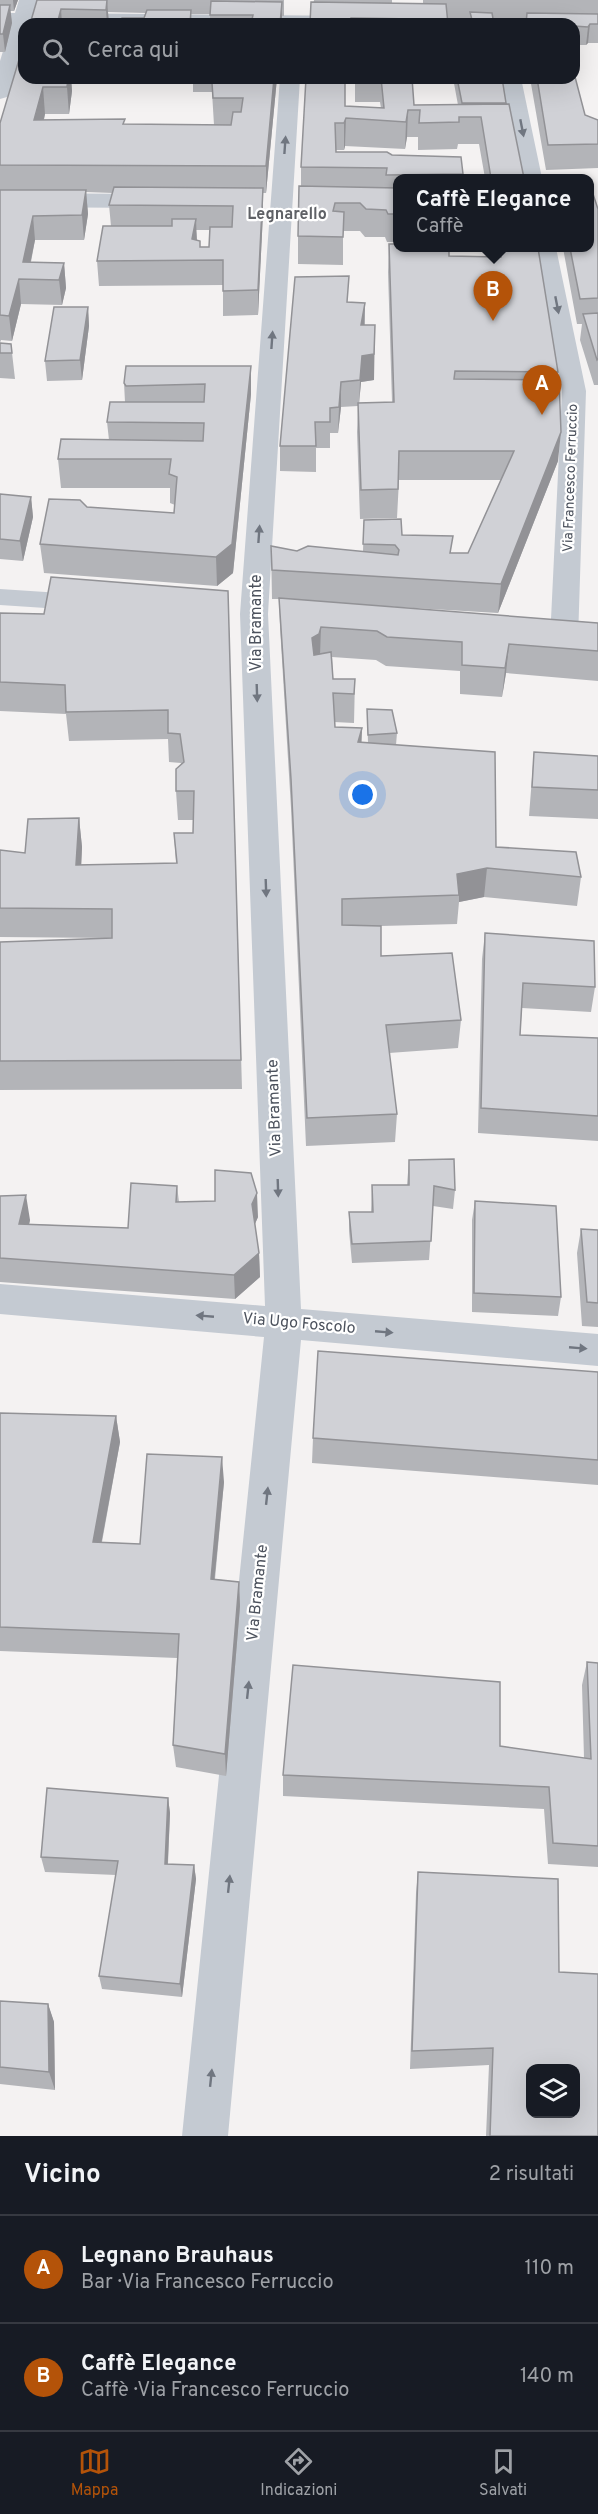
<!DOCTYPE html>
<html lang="it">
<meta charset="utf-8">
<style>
body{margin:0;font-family:Overpass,sans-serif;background:#242831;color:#f1f3f6}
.controls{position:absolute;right:18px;bottom:18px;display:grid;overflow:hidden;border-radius:12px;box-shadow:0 6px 24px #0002}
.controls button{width:54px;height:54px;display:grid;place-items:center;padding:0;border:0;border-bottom:2px solid #363941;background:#171b24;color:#f1f3f6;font:30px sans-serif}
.you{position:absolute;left:363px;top:795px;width:21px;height:21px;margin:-15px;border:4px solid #fff;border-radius:50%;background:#1a73e8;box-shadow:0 0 0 9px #1a73e833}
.badge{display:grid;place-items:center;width:39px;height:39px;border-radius:50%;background:#b45309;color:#fff;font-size:20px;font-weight:700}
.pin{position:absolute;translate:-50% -50px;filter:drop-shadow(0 2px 3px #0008)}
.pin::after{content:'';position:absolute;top:32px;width:21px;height:18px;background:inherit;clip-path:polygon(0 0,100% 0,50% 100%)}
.popup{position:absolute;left:393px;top:174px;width:201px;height:78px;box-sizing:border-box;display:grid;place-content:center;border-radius:12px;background:#171b24;filter:drop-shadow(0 2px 4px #0005);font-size:20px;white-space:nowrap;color:#9ea1a6}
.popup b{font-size:22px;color:#f1f3f6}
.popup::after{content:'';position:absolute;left:50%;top:100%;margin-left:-12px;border:12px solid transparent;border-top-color:#171b24}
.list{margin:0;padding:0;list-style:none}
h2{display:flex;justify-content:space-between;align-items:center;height:78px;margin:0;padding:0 24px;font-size:26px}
h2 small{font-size:20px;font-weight:400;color:#9ea1a6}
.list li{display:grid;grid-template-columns:39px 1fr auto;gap:18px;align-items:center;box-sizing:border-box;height:108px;padding:0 24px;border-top:2px solid #363941}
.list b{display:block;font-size:22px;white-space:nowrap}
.list p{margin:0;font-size:20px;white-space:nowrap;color:#9ea1a6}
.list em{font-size:20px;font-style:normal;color:#9ea1a6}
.icon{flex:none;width:33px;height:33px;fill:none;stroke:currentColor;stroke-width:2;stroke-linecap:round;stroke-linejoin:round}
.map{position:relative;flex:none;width:598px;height:2136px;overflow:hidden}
.search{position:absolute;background:#171b24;box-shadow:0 6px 24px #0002;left:18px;right:18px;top:18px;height:66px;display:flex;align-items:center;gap:15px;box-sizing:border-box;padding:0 21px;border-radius:18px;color:#9ea1a6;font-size:22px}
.sheet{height:294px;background:#171b24}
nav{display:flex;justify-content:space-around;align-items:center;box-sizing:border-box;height:84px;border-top:2px solid #363941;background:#171b24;font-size:16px;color:#9ea1a6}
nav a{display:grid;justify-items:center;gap:3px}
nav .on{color:#b45309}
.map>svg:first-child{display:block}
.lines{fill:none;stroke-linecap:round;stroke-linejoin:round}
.street{fill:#c4cad2;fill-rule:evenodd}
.wall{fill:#b3b4b8;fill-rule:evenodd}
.shaded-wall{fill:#929296}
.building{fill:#d0d1d6;stroke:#929296;stroke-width:1.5;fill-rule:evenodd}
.oneway{fill:#707680}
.labels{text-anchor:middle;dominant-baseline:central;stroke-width:4.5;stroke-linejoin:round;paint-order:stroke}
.far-street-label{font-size:14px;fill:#4c525d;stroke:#fff}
.far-quarter-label{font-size:16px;font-weight:bold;fill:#5f6166;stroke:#fff}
.street-label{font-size:16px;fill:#4c525d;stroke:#fff}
</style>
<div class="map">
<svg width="598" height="2136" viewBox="0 0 598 2136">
<rect width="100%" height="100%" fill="#f4f2f2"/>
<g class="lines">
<path class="street" d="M19,0H39L35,13L354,16L361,18L364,22L362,24H24V48L10,93L7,97L0,99V61L11,25H0V13H15Z
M402,16L467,18L474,20L477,24H394L392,22L395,18Z
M280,78H300L268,614L301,1309L598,1334V1366L301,1340L228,2136H182L264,1337L0,1314V1284L265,1306L240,614Z
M501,78H521L542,178H521Z
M0,193L154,194L162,196L165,201L162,206L154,208L0,207Z
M534,248H556L586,391L578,640L574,646L564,649L554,646L550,640L562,391Z
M0,589L91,595L101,597L105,603L101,609L91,611L0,605Z"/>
</g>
<path class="wall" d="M0,0H18L14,11H10L12,23L5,52H0Z
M37,0H284V16H282V24H210V14H191L192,24H190L144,18L146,13L108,12L109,24H30Z
M314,0H392V3H423V0H598V43H588L586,45H574V24L526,19H493L494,24H469L470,18H447L448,24H310Z
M24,78H71L72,91L69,114H45L44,120L126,124L214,125L212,92H193V78H277L266,193H263V213L258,315L223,316V285L99,286L97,261L111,226L109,205L113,193L86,192L88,214L84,240H35L31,262L64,263L66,288L62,305L21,304L12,341L1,340L0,343L11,344L15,379L0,378V123ZM196,230H210L209,247H200V241L197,240Z
M355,78H412L414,105H458L453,78H502L506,104L524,178H485L479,144H458L457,149L418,150V137H407L405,149L345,146L344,150H336V152L392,155L463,174L462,178H397V242H387L385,237H365L360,231H343V265L298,264V236L301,186V167L345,106L381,108L380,102H355Z
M530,78H574L585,115L598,120V168L546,170Z
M598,209V385H594L580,340L582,324H577L563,248H589Z
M389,244L449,256L496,257V248H538L558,372V461L498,613L363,605L598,623V681L506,673L502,697L460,694V671L386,666L376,660L332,657L333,679H355L354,723L334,722L335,727L362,728L361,743H368L367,709L397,733L396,745L496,847L581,877L577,906L484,897L459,902L457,924L381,926V956L461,1020L458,1048L389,1053L397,1114L395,1142L306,1146L291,808L280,627L279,599H272L271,546L297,551H363L364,520L451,553H468L501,480H399L397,518L360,519L357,432L358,406L341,407L338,433H330V448H316V472L280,471V446L348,302L365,303V325L374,380L361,382L359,403L392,402L388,272Z
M88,307L89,326L82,380L47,381L45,361Z
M251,366V394L233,573L217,586L44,573L40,544L87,507L174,513L175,505L170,503V488H61L58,459L109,440L107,422L125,402L124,383Z
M0,494L31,497L33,517L23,561L0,559Z
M228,591L242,1089L0,1090V942L110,938L0,937V850L25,853L79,818L82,847L81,865L176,863L174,833H193V820H178L176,791L181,763L169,762L168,739L69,741L66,714L0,711V613L44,614Z
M534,752L598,756V819L529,816Z
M485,933L595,987L591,1012L522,1008L520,1035L598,1038V1141L478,1133L482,959Z
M409,1160L455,1190L453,1209L433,1206L429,1260L352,1263L349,1231V1212H371L372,1185H407Z
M177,1186L179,1202L258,1217L255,1224L259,1253L260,1277L235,1299L0,1282V1196L30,1220L29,1224L128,1228Z
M475,1201L561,1297L558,1316L472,1312V1220Z
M581,1229L598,1230V1327L582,1326L577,1253Z
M598,1372V1485L312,1463L313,1438Z
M0,1413L116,1416L120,1442L102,1542L140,1544L224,1482L215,1579L239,1582L240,1606L226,1776L176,1767L173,1745L177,1658L0,1651Z
M587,1662L598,1663V1867L548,1864L544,1809L283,1796V1775L500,1746L584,1758L582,1685Z
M168,1798L170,1813L168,1864L194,1865L196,1879L182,1997L102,1989L99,1976L116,1875L45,1872L41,1857Z
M418,1872L559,1972L598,2136H486L489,2065L410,2069L416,1893Z
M0,2001L48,2004L54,2022L55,2090L0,2084Z"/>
<path class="shaded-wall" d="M13,0H18L14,11Z
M107,0L109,24H107L106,10Z
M282,2V24H280Z
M10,5L12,23L5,52L3,34Z
M61,9L62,24H57Z
M590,24L588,43L586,45L588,27Z
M68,78H71L72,91L69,114L67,87Z
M274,78H277L266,193V166Z
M43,87L45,114L37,147L34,120Z
M408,110L407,137L405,149L406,122Z
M346,118L345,146L344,150V123Z
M263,188V213L258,315V290Z
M86,190L88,214L84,240L82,215Z
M33,216L35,240L27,279L23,262Z
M196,219L197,244L192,239Z
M64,263L66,288L62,305L59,280Z
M19,279L21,304L12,341L9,316Z
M365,303L364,328L361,325Z
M88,307L89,326L82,380L80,360Z
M375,325L374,380L361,382L359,405L360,380L362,356Z
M251,366V394L233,573L217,586L216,557Z
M341,382V407L338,433L339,407Z
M561,432L558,461L498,613L501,584Z
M31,497L33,517L23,561L20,541Z
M321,627L320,656L312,667V638Z
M509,644L506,673L502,697L505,668Z
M362,728L361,757L358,742Z
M79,818L82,847L80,894L76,865Z
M487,868L484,897L459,902V895L457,874Z
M257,1193L258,1217L253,1228L252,1204Z
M26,1195L30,1220L24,1248L19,1224Z
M259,1253L260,1277L235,1299L234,1275Z
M116,1416L120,1442L97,1566L93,1542Z
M222,1457L224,1482L212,1603L211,1579Z
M239,1582L240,1606L226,1776L225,1754Z
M168,1798L170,1813L167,1879L165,1864Z
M194,1865L196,1879L182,1997L180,1984Z
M48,2004L54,2022L55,2090L49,2072Z"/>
<path class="building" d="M37,0H107L106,10L61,9L57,24H30Z
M211,1L282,2L280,24H251L253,15H210Z
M311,2L446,4L448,24H415V19L351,18L350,24H310Z
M0,5H10L3,34H0Z
M147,10H191L190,24H120L122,18H144Z
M470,12L492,13L494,24H473Z
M527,13L598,14V24H590L588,27L574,26V24H526Z
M24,43V78H68L67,87H43L34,120L125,119L123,124L231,125L233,112H241L243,98H213L212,83H227V78H274L266,166L0,165V123Z
M574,73L585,115L598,120V144L548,145L537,78H574Z
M306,78H345V106L384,108L381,78H412L414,105L509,104L524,178H491L481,117H459V122L419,123L420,110H408L406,122L346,118L344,123H335L336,152H387L392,155L461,157L463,174L386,175L387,168L301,167Z
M457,78H502L506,103H462Z
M589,182L598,209V298L580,299L570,248H589Z
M299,186L397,188V214H388L386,210L366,209L360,203H335L333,211L344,212L343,237L298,236Z
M114,187L263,188L258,290L223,291V260L97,261L103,226H172V219H196L192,239L200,241V247H209L210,227H232L233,206L109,205Z
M0,190H86L82,215L33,216L23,262L64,263L59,280L19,279L9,316L0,315Z
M389,244H397V248H449V256L501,257L500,248H538L558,372L455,371L454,379L559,380L561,432L501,584L272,570L271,546L297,551L308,546L398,555L399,550L395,545L363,544L364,520L401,519L402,535L453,536L450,553H468L514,451H399L398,489L361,490L358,403L394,402Z
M349,276L347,302L365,303L361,325H375L374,354L362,356L360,380L341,382L339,407L330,408V422H315L316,446H280L295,277Z
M54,307H88L80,360L45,361Z
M598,313V359L597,360L583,314Z
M0,343L11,344L12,353H0Z
M126,366H251L232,544L216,557L40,544L49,499L80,500L87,507L174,513L177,477L169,474L171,459H58L61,439L203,441L204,423L107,422L110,402H204L205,384L126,386L124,383Z
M0,494L31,497L20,541L0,539Z
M51,577L228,591L241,1060L0,1061V942L112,938V909L0,908V850L25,853L28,819L79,818L76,865L177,863L174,833H193L194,791H176V769L184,762L180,734L168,733V710L66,712L65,685L0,682V613L44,614Z
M279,598L598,623V651L509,644L505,668L462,665V642L387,637L377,631L321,627L319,634L312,638L314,655L331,652L333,679H355L354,694L333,693L335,727L362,728L358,742L495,752L496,847L576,852L581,877L487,868L457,874L459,895L342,899V925L381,926V956L452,953L461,1020L386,1025L397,1114L307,1118L291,779Z
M367,709L392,710L397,733L368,735Z
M534,752L598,756V790L532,787Z
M485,933L594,941L595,987L523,983L520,1035L598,1038V1116L481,1108Z
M454,1159L455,1190L434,1186L431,1241L352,1244L349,1212H373L372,1185H409V1160Z
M215,1170L251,1173L257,1193L252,1204L259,1253L234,1275L0,1258V1196L26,1195L19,1224L128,1228L131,1183L177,1186L176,1202L215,1201Z
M475,1201L556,1206L561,1297L474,1293Z
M581,1229L598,1230V1303L587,1302Z
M318,1351L598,1372V1460L313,1438Z
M0,1413L116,1416L93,1542L140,1544L147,1454L222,1457L211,1579L239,1582L225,1754L173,1745L179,1634L0,1627Z
M587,1662L598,1663V1846L553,1843L549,1787L283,1775L293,1665L500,1682V1746L591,1759Z
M47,1788L168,1798L165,1864L194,1865L180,1984L99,1976L118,1861L41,1857Z
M418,1872L558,1879L559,1972L598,1974V2136H490L493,2048L412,2051ZM531,2068H576V2114H531Z
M0,2001L48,2004L49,2072L0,2067Z"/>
<defs><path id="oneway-solid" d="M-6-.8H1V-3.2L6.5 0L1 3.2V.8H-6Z" transform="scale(1.5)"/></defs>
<g class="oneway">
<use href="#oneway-solid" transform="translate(522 128) rotate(79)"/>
<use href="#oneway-solid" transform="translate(285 145) rotate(-86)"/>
<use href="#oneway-solid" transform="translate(557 305) rotate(79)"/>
<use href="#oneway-solid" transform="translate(272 340) rotate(-86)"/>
<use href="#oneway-solid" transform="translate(259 534) rotate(-86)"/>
<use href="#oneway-solid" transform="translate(257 693) rotate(88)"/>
<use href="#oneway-solid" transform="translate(266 888) rotate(88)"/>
<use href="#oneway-solid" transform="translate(278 1188) rotate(88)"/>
<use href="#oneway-solid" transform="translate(205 1316) rotate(-175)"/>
<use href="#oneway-solid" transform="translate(384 1332) rotate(5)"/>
<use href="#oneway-solid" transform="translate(578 1348) rotate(5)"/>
<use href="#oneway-solid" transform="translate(267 1496) rotate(-84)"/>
<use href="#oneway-solid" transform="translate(248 1690) rotate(-84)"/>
<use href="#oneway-solid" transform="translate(229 1884) rotate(-84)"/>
<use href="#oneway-solid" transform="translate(211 2078) rotate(-84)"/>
</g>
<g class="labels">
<g class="far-street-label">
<text transform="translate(571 478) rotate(-88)">Via Francesco Ferruccio</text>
</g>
<g class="far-quarter-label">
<text x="287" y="215">Legnarello</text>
</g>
<g class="street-label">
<text transform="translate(257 623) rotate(-90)">Via Bramante</text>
<text transform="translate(275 1108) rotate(-92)">Via Bramante</text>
<text transform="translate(299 1324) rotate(5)">Via Ugo Foscolo</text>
<text transform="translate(258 1593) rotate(-84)">Via Bramante</text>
</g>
</g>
</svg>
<div class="controls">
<button><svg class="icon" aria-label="layers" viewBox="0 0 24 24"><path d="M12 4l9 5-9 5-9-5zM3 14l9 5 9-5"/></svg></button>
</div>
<div class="you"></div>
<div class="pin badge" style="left:542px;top:415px">A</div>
<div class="pin badge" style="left:493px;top:321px">B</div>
<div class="popup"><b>Caffè Elegance</b>Caffè</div>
<div class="search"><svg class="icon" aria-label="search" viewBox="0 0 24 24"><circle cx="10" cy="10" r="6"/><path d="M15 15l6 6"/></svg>Cerca qui</div>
</div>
<section class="sheet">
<h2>Vicino<small>2 risultati</small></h2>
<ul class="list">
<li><span class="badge">A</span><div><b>Legnano Brauhaus</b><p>Bar · Via Francesco Ferruccio</p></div><em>110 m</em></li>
<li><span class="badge">B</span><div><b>Caffè Elegance</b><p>Caffè · Via Francesco Ferruccio</p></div><em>140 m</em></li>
</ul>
</section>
<nav>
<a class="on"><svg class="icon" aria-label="map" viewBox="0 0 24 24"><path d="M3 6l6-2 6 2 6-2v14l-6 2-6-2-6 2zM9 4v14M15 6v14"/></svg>Mappa</a>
<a><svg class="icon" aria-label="directions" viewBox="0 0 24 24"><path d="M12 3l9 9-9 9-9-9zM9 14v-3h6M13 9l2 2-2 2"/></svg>Indicazioni</a>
<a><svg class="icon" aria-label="saved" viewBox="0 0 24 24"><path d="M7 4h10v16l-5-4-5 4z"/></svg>Salvati</a>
</nav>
